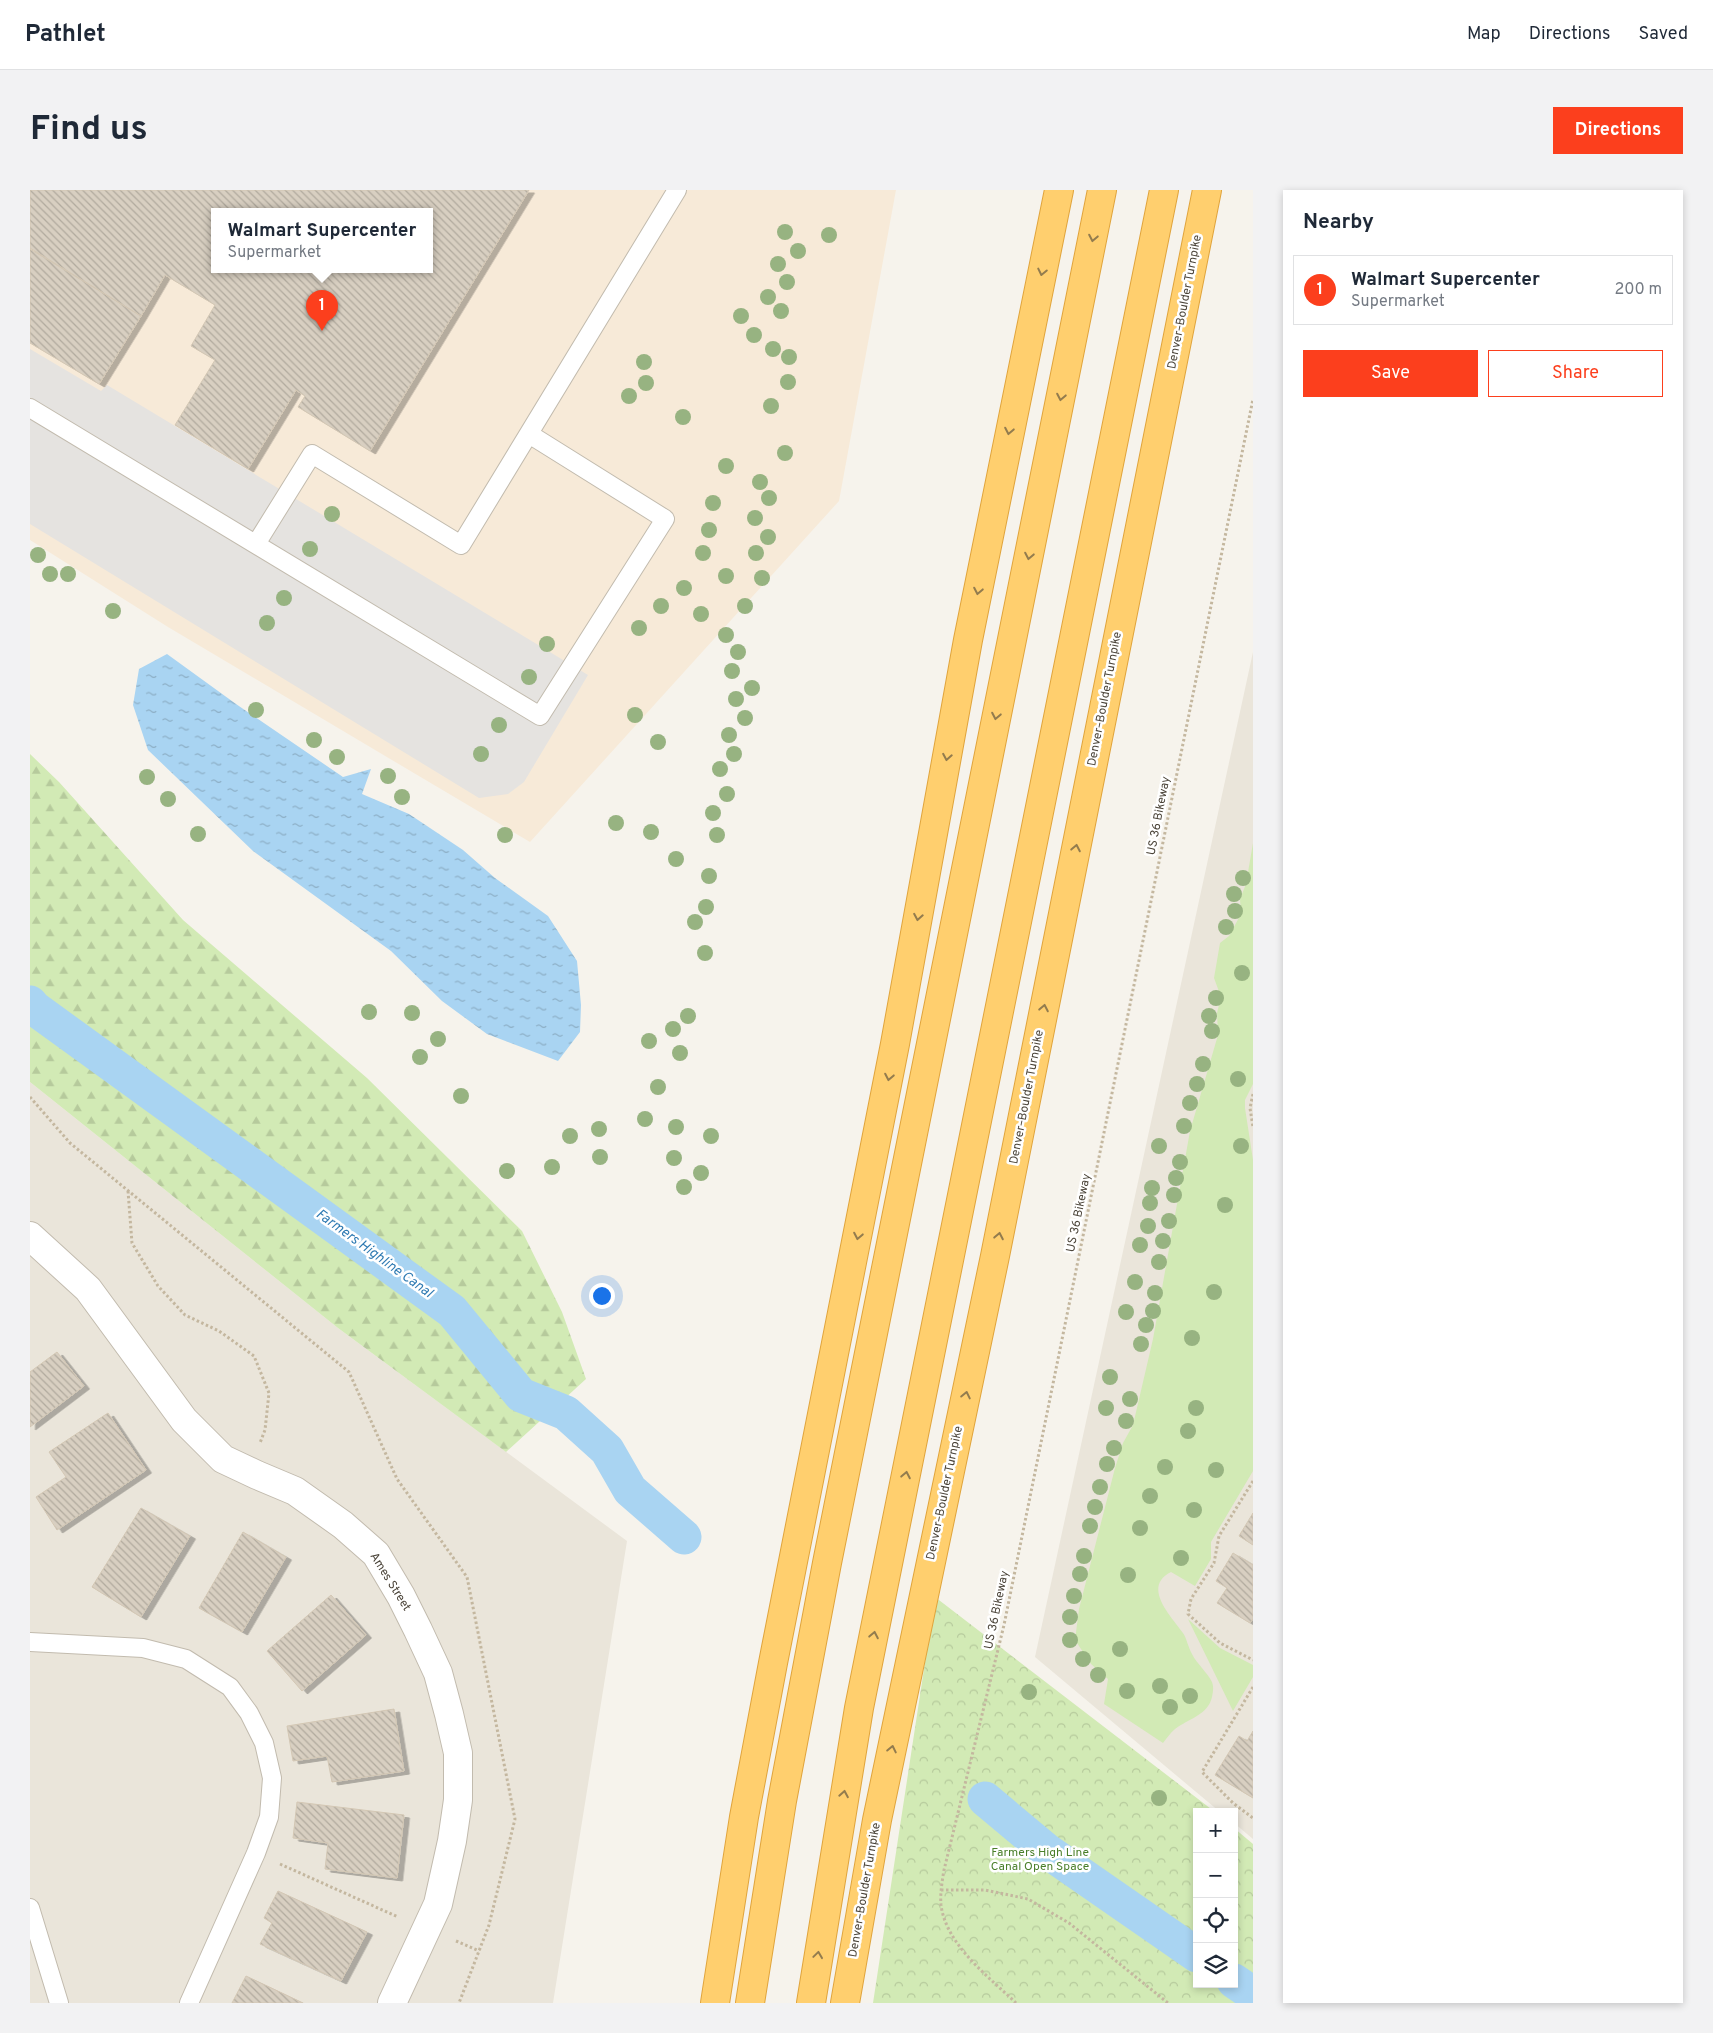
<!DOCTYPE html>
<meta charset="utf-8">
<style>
body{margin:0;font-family:Overpass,sans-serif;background:#f2f2f3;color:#1f2937}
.controls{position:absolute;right:15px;bottom:15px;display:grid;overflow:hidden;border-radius:0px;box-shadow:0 2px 8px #0003}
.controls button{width:45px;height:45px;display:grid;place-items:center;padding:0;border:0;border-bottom:1px solid #e0e1e3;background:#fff;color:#1f2937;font:25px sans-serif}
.you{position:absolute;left:571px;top:1105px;width:18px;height:18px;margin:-12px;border:4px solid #fff;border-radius:50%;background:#1a73e8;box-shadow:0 0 0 8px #1a73e833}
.badge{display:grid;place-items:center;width:32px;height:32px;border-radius:50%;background:#fc3f1d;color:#fff;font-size:16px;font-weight:700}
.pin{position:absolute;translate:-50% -41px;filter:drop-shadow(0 1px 2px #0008)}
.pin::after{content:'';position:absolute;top:26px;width:18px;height:15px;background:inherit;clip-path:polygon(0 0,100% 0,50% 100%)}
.popup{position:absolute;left:181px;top:18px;width:222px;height:65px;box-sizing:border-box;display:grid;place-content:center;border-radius:0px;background:#fff;filter:drop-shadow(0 1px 4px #0005);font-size:16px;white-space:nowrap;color:#747a83}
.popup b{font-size:19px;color:#1f2937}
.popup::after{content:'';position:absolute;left:50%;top:100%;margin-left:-10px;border:10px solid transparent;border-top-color:#fff}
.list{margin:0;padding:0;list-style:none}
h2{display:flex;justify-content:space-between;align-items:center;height:65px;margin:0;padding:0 20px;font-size:21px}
h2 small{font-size:16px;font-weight:400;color:#747a83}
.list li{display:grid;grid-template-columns:32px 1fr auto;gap:15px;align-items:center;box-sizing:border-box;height:70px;margin:0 10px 10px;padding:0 10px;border:1px solid #e0e1e3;border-radius:0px}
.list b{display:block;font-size:19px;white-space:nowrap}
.list p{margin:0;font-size:16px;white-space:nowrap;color:#747a83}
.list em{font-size:16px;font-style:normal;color:#747a83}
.actions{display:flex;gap:10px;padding:15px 20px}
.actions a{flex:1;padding:11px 0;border:1px solid #fc3f1d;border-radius:0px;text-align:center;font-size:18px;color:#fc3f1d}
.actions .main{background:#fc3f1d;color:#fff}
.icon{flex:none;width:28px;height:28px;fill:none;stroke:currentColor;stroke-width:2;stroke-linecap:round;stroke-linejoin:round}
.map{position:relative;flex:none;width:1223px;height:1813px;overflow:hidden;border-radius:0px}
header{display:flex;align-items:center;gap:30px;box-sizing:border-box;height:70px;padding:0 25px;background:#fff;border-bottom:1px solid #e0e1e3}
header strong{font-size:24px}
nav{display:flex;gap:28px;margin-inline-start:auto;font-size:18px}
.intro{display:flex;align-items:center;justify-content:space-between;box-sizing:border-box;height:120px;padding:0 30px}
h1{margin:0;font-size:35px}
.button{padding:12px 22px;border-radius:0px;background:#fc3f1d;color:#fff;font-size:18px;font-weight:700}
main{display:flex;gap:30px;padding:0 30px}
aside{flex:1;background:#fff;border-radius:0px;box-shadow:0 2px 8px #0003}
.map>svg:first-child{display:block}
.residential{fill:#eae5da}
.commercial{fill:#f7ead8;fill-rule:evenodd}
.grass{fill:#d2eab5}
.forest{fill:url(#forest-firs)}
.park{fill:url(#park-crowns)}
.parking{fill:#e5e3e0}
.water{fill:url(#water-ripples)}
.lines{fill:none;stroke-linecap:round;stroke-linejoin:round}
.canal{stroke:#a9d4f2;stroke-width:35}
.building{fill:url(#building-back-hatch);stroke:#d3c7b4;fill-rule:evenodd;filter:url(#shadow)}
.lane-casing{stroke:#c2bbae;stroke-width:20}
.street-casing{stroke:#c2bbae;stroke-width:30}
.highway-casing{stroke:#e0a43c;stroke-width:30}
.path{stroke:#c4b79f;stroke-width:3;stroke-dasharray:2.5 2.5;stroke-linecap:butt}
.lane{stroke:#fff;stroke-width:18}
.street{stroke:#fff;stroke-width:28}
.highway{stroke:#ffcf6e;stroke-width:28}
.tree{fill:#97b381}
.oneway{stroke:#937c4e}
.labels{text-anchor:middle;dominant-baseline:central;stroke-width:5;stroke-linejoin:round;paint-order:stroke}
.street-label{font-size:12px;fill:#4b4439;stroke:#fff}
.park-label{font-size:12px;fill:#4a7f2a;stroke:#fff}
.water-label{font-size:14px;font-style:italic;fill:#2e7ab2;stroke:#fff}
</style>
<header>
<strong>Pathlet</strong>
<nav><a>Map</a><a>Directions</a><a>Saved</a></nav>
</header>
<div class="intro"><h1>Find us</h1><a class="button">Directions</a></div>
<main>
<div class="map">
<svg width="1223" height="1813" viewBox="0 0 1223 1813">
<defs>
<pattern id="forest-firs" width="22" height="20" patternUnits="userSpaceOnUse" patternTransform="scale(1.25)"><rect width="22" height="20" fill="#d2eab5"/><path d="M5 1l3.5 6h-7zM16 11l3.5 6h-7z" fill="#b6ca9c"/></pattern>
<pattern id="park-crowns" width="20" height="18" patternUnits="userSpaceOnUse" patternTransform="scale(1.25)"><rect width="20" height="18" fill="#d2eab5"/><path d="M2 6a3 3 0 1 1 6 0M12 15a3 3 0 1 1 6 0" fill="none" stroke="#b6ca9c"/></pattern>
<pattern id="water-ripples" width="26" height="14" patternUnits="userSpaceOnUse" patternTransform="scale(1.25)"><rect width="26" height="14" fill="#a9d4f2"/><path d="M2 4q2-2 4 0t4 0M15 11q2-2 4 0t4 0" fill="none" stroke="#8caec5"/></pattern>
<pattern id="building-back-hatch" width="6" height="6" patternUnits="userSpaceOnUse" patternTransform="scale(1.25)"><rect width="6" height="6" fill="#d8cfc1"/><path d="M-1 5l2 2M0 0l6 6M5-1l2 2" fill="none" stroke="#b1aa9e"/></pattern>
<filter id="shadow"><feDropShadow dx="5.5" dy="3" stdDeviation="0" flood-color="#0004"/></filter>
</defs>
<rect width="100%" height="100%" fill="#f6f3ec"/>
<path class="residential" d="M1223,462V1649L1204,1633V1622H1190L1005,1467Z
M0,892L308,1138L597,1351L523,1813H0Z"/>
<path class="commercial" d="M0,0H866L809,311L500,652L138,437L0,350ZM184,22H400V80H184Z"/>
<path class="grass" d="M1223,653V894L1215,910V918L1223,970V1281L1181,1352V1369L1165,1396L1141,1382C1111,1397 1142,1427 1153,1443C1157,1449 1158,1457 1162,1464C1167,1474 1177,1482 1182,1492C1184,1497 1183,1502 1182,1507C1178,1525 1158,1529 1145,1539C1140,1543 1137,1548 1133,1553L1074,1514L1078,1489L1061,1474L1045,1450L1049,1419L1085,1278L1093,1253L1103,1235L1123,1149L1160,941L1188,845L1187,823L1191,807L1184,788L1190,753L1199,746L1211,724L1210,709L1216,694Z
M1158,1429L1190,1458L1223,1475V1487L1203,1521Z"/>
<path class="forest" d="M0,564L29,592L153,730L337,888L492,1041L532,1122L556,1189L476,1262L308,1138L0,892Z"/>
<path class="park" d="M905,1407L1185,1622H1167V1794H1204V1638L1223,1654V1813H843Z"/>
<path class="parking" d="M0,159L71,201L77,195L558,485L494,592L478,604L449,608L0,334Z"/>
<path class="water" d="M137,464L206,514L313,587L341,579L332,604L379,624L433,660L465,688L518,726L547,771L551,815L550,842L528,871L457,844L412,811L361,761L223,661L118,560L103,515L109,479Z"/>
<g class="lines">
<path class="canal" d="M0,813L4,818L422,1121L491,1205L536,1223L577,1260L600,1300L654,1347
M955,1609L1017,1661L1167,1765
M1204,1791L1223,1804"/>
</g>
<path class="building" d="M0,0H499L340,261L268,217L275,206L266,200L218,279L145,235L185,170L161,156L185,115L135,85L111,126L0,59ZM184,22H400V80H184Z
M0,58L111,126L69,194L0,153Z
M27,1162L54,1196L0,1237V1182Z
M78,1223L116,1280L27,1340L6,1307L36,1287L19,1262Z
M111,1318L160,1346L111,1427L62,1397Z
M1223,1323V1355L1209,1346Z
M213,1342L256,1367L212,1442L169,1418Z
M1203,1363L1223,1375V1429L1220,1433L1187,1413L1197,1398L1186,1391Z
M301,1405L336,1445L272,1501L237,1461Z
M364,1519L374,1581L302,1592L297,1566L263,1571L257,1536Z
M1223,1541V1608L1185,1585L1209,1546L1217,1551Z
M267,1612L374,1625L367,1688L295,1679L298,1653L263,1648Z
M248,1701L337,1742L311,1791L230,1754L242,1733L234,1728Z
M216,1786L273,1813H202Z"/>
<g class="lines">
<g class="lane-casing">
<path id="lane" d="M0,218L510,526L635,329L499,244
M226,354L282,264L431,355L647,0
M0,1452L113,1458L156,1469L200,1497L219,1523L234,1553L242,1588L239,1627L226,1663L159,1813
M0,1718L29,1813"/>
</g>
<g class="street-casing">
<path id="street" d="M0,1046L58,1099L154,1230L193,1269L227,1285L265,1301L313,1335L346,1364L371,1406L388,1440L408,1483L419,1524L428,1563V1610L422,1651L408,1714L362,1813"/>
</g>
<g class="highway-casing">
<path id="highway" d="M685,1813L714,1627L743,1473L865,854L938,450L1029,0
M720,1813L752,1611L797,1373L1072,0
M781,1813L829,1518L1134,0
M815,1813L847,1630L965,1066L1177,0"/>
</g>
<path class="path" d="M1223,904L1220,918L1223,937
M0,907L40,953L319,1182L367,1289L437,1387L485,1629L459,1735L429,1813
M98,1001L102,1053L128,1096L155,1125L189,1141L224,1166L239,1203L235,1240L230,1253
M1223,1291L1189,1346L1184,1373L1161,1409L1158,1424L1190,1453L1223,1470
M1223,1497L1172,1582L1203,1613L1223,1628
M250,1674L368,1727
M911,1700H955L998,1709L1039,1733L1138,1813
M426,1751L449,1761
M986,1813C959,1787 916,1755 911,1715C910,1704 912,1692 914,1680L974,1435L1223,209"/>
<use href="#lane" class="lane"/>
<use href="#street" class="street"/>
<use href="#highway" class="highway"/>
</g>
<g class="tree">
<circle cx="755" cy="42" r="8"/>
<circle cx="799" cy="45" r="8"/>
<circle cx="768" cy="61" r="8"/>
<circle cx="748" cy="74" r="8"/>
<circle cx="757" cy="92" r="8"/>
<circle cx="738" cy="107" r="8"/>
<circle cx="751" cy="121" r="8"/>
<circle cx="711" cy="126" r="8"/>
<circle cx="724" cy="145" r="8"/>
<circle cx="743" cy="159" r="8"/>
<circle cx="759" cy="167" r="8"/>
<circle cx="614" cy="172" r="8"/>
<circle cx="758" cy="192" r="8"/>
<circle cx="616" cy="193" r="8"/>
<circle cx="599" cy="206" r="8"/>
<circle cx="741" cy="216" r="8"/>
<circle cx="653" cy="227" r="8"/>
<circle cx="755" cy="263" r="8"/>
<circle cx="696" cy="276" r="8"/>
<circle cx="730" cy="292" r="8"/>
<circle cx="739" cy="308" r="8"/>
<circle cx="683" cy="313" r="8"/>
<circle cx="302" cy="324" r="8"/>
<circle cx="725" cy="328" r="8"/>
<circle cx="679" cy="340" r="8"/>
<circle cx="738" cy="347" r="8"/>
<circle cx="280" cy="359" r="8"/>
<circle cx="673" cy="363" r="8"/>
<circle cx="726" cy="363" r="8"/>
<circle cx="8" cy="365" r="8"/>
<circle cx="20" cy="384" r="8"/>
<circle cx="38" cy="384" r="8"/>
<circle cx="696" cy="386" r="8"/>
<circle cx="732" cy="388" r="8"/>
<circle cx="654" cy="398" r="8"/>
<circle cx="254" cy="408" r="8"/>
<circle cx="631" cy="416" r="8"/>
<circle cx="715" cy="416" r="8"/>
<circle cx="83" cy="421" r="8"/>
<circle cx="671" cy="424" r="8"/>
<circle cx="237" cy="433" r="8"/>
<circle cx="609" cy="438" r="8"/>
<circle cx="696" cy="445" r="8"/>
<circle cx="517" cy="454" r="8"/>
<circle cx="708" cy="462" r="8"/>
<circle cx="702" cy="481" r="8"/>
<circle cx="499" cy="487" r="8"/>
<circle cx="722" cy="498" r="8"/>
<circle cx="706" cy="509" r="8"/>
<circle cx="226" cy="520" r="8"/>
<circle cx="605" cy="525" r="8"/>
<circle cx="715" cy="528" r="8"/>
<circle cx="469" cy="535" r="8"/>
<circle cx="699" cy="545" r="8"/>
<circle cx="284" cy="550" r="8"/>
<circle cx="628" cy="552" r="8"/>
<circle cx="451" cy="564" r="8"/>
<circle cx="704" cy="564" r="8"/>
<circle cx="307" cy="567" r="8"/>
<circle cx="690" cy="579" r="8"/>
<circle cx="358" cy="586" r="8"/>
<circle cx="117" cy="587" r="8"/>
<circle cx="697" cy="604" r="8"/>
<circle cx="372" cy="607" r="8"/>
<circle cx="138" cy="609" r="8"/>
<circle cx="683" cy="623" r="8"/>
<circle cx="586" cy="633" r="8"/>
<circle cx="621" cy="642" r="8"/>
<circle cx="168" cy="644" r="8"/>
<circle cx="475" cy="645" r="8"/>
<circle cx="687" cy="645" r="8"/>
<circle cx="646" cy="669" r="8"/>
<circle cx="679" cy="686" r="8"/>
<circle cx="1213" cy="688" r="8"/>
<circle cx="1204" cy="704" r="8"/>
<circle cx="676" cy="717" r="8"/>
<circle cx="1205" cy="721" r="8"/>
<circle cx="665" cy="732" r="8"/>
<circle cx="1196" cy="737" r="8"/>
<circle cx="675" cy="763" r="8"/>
<circle cx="1212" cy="783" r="8"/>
<circle cx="1186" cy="808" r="8"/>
<circle cx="339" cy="822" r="8"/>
<circle cx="382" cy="823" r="8"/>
<circle cx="658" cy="826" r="8"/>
<circle cx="1179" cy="826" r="8"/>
<circle cx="643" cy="839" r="8"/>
<circle cx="1182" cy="841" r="8"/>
<circle cx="408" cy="849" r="8"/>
<circle cx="619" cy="851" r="8"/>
<circle cx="650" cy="863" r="8"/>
<circle cx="390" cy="867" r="8"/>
<circle cx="1173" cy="874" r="8"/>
<circle cx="1208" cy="889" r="8"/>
<circle cx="1167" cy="894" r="8"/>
<circle cx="628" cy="897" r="8"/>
<circle cx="431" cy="906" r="8"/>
<circle cx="1160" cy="913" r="8"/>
<circle cx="615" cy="929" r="8"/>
<circle cx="1154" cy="936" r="8"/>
<circle cx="646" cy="937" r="8"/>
<circle cx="569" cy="939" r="8"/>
<circle cx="540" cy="946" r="8"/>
<circle cx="681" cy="946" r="8"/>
<circle cx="1129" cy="956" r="8"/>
<circle cx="1211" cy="956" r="8"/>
<circle cx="570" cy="967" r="8"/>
<circle cx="644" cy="968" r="8"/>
<circle cx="1150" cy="972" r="8"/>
<circle cx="522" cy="977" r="8"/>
<circle cx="477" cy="981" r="8"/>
<circle cx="671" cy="983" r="8"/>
<circle cx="1146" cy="988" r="8"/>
<circle cx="654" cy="997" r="8"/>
<circle cx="1122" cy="998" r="8"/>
<circle cx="1144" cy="1005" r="8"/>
<circle cx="1120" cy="1013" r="8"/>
<circle cx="1195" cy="1015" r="8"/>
<circle cx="1139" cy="1031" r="8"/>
<circle cx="1118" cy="1036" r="8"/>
<circle cx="1133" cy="1051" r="8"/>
<circle cx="1110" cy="1055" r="8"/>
<circle cx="1129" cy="1072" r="8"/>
<circle cx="1105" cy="1092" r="8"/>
<circle cx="1184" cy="1102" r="8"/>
<circle cx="1125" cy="1103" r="8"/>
<circle cx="1123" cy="1121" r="8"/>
<circle cx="1096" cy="1122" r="8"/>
<circle cx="1116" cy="1135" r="8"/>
<circle cx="1162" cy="1148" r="8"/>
<circle cx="1111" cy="1154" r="8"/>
<circle cx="1080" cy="1187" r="8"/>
<circle cx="1100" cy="1209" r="8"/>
<circle cx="1076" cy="1218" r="8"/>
<circle cx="1166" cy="1218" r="8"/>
<circle cx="1096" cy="1231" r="8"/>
<circle cx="1158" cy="1241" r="8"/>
<circle cx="1084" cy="1258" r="8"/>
<circle cx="1077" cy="1274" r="8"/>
<circle cx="1135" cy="1277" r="8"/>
<circle cx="1186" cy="1280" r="8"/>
<circle cx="1070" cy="1297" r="8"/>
<circle cx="1120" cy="1306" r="8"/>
<circle cx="1065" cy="1317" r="8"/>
<circle cx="1164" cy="1320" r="8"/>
<circle cx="1060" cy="1336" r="8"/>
<circle cx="1110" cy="1338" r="8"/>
<circle cx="1054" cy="1366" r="8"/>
<circle cx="1151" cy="1368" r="8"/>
<circle cx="1050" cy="1384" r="8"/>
<circle cx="1098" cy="1385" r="8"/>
<circle cx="1044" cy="1406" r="8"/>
<circle cx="1040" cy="1427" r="8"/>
<circle cx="1040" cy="1450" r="8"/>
<circle cx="1090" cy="1459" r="8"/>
<circle cx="1053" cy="1469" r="8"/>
<circle cx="1068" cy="1485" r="8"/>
<circle cx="1130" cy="1496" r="8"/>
<circle cx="1097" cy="1501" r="8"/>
<circle cx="999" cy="1502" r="8"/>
<circle cx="1160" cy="1506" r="8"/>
<circle cx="1140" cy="1517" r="8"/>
<circle cx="1129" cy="1608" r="8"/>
</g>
<defs><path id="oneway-chevron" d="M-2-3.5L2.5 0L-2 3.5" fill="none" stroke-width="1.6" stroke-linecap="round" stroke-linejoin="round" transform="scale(1.25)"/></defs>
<g class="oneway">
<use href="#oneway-chevron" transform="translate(1063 48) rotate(101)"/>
<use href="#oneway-chevron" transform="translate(1012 82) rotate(102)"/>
<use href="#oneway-chevron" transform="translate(1031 207) rotate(101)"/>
<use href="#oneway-chevron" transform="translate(979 241) rotate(101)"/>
<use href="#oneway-chevron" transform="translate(999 366) rotate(101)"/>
<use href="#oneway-chevron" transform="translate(948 401) rotate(101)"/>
<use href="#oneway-chevron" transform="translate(966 526) rotate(101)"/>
<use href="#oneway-chevron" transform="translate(917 567) rotate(100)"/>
<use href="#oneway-chevron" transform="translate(1046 658) rotate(-79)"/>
<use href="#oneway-chevron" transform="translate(888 727) rotate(100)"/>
<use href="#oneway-chevron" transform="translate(1014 818) rotate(-79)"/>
<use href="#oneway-chevron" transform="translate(859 887) rotate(101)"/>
<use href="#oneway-chevron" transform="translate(828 1046) rotate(101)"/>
<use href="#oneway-chevron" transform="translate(969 1046) rotate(-79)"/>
<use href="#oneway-chevron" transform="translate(936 1205) rotate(-78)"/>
<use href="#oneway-chevron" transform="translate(876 1285) rotate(-79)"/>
<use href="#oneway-chevron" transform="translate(844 1445) rotate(-79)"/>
<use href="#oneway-chevron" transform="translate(862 1559) rotate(-78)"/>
<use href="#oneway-chevron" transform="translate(814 1604) rotate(-80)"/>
<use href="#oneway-chevron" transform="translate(788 1765) rotate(-82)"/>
</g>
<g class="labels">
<g class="street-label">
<text transform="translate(1155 112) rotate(-79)">Denver–Boulder Turnpike</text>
<text transform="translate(1075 509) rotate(-79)">Denver–Boulder Turnpike</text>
<text transform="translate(1129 626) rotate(-79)">US 36 Bikeway</text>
<text transform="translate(997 907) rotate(-79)">Denver–Boulder Turnpike</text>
<text transform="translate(1049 1023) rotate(-78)">US 36 Bikeway</text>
<text transform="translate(915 1303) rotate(-78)">Denver–Boulder Turnpike</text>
<text transform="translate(360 1392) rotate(58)">Ames Street</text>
<text transform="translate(967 1420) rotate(-78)">US 36 Bikeway</text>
<text transform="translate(835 1700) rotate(-80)">Denver–Boulder Turnpike</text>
</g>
<g class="park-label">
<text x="1010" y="1663">Farmers High Line<tspan x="1010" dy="14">Canal Open Space</tspan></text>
</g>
<g class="water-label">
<text transform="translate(344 1064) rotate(36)">Farmers Highline Canal</text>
</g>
</g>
</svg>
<div class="controls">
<button>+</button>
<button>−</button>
<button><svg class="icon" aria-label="locate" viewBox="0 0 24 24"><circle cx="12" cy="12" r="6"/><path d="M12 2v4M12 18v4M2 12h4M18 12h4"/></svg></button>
<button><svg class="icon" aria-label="layers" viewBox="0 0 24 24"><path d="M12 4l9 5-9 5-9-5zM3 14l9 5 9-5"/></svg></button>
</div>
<div class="you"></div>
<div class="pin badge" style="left:292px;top:141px">1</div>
<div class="popup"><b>Walmart Supercenter</b>Supermarket</div>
</div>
<aside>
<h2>Nearby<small></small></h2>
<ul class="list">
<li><span class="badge">1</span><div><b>Walmart Supercenter</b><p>Supermarket</p></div><em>200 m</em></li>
</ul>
<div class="actions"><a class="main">Save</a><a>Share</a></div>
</aside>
</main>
